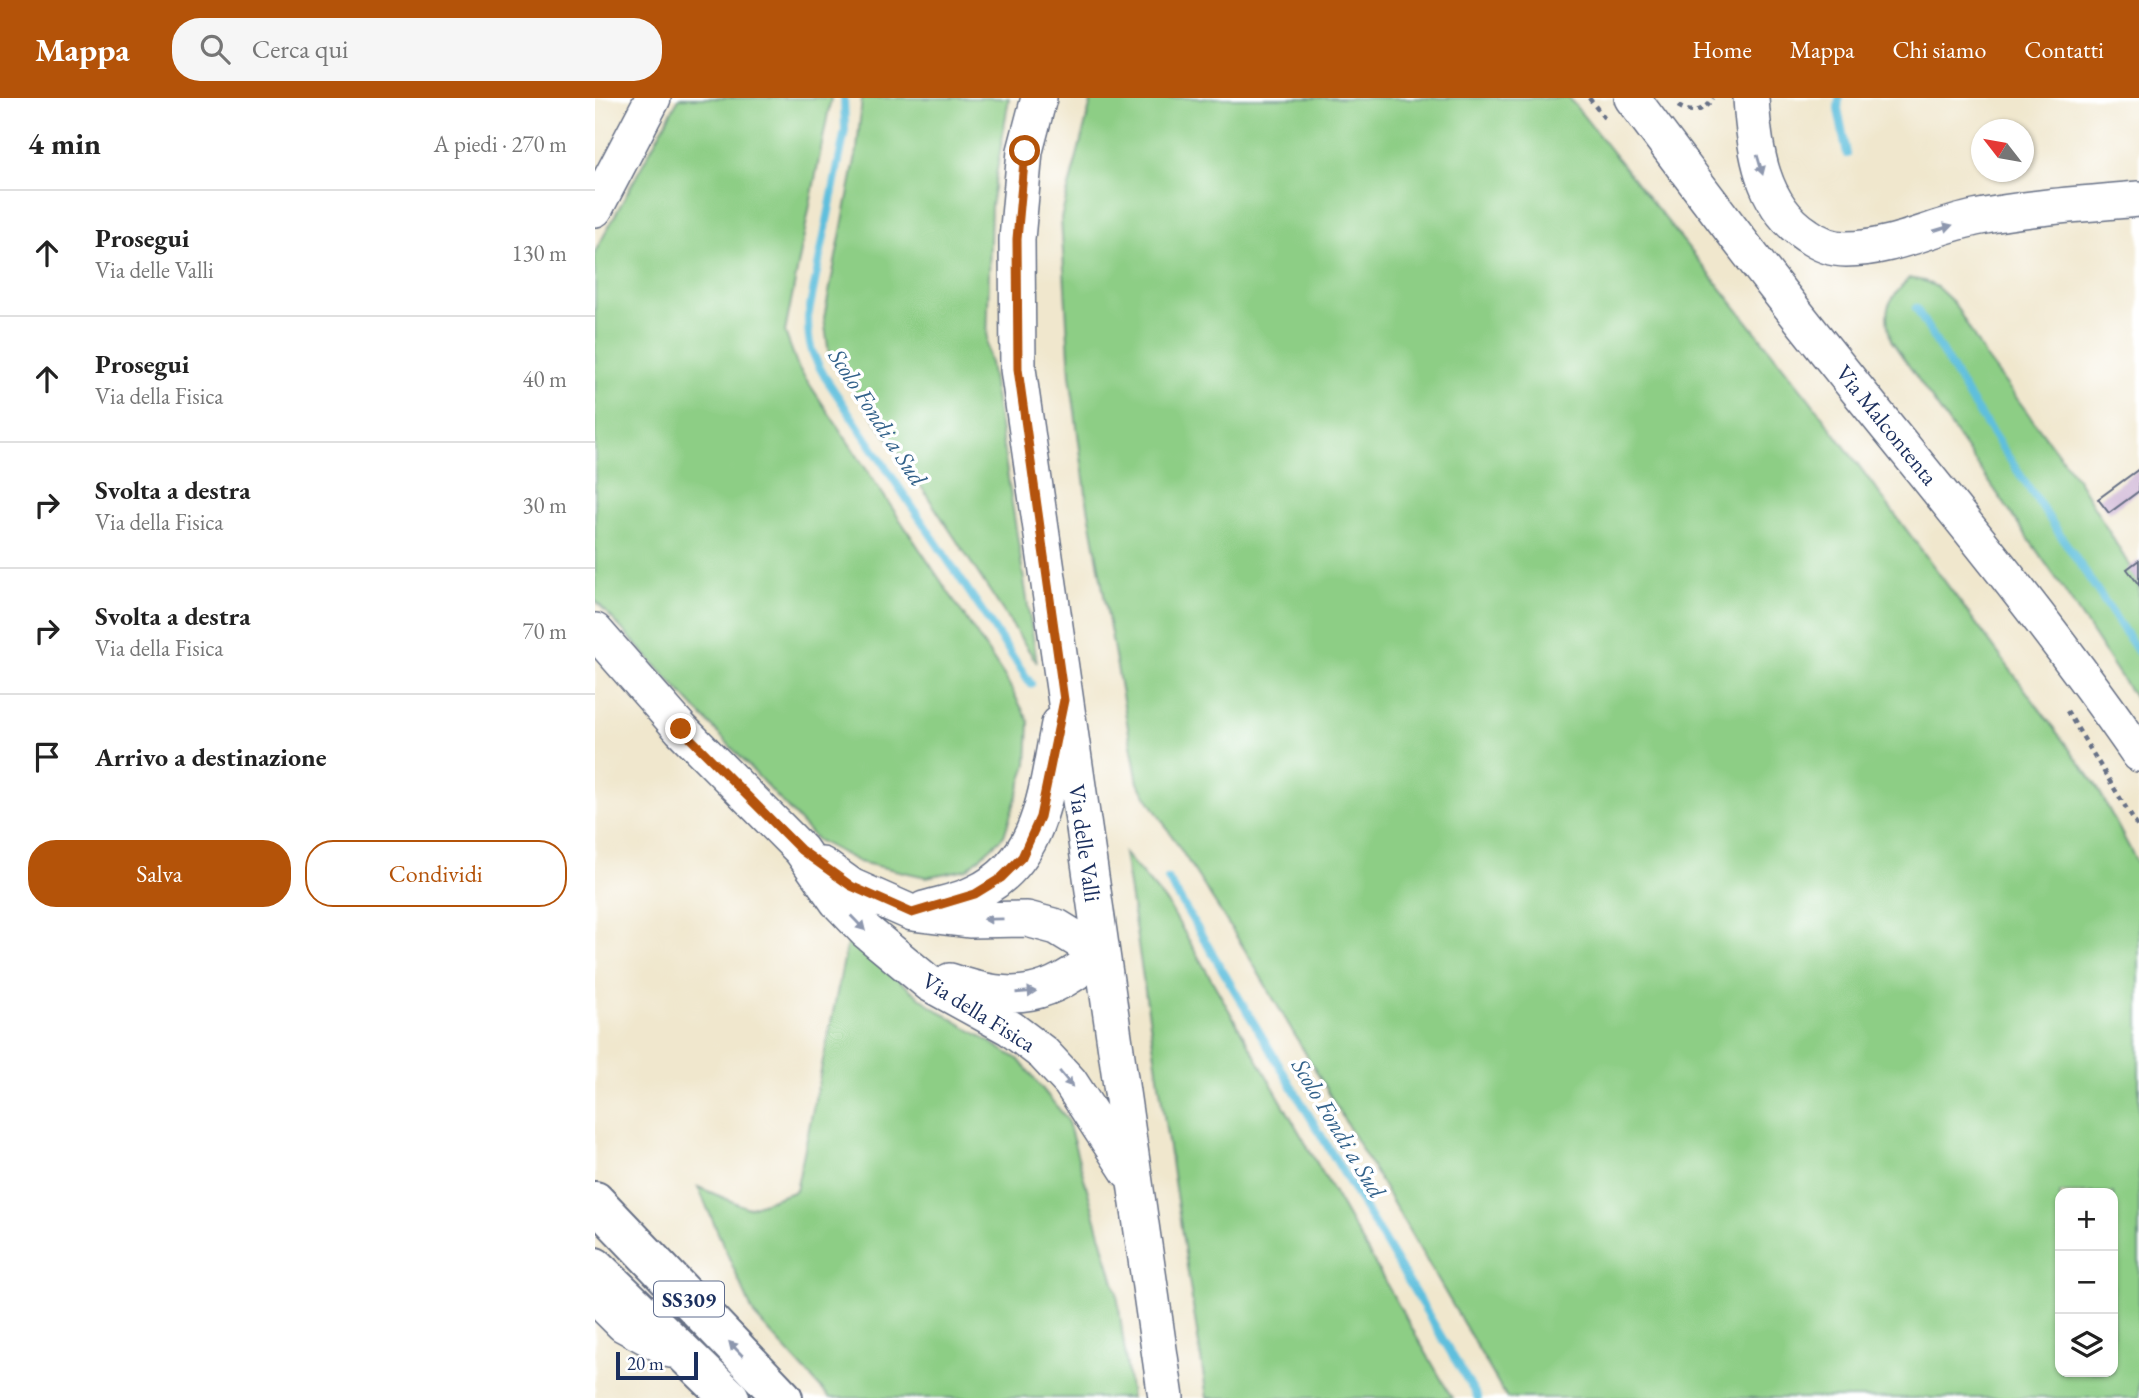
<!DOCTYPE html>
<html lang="it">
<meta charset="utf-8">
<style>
body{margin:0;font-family:"EB Garamond",serif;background:#f6f6f6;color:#222}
.controls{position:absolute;right:21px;bottom:21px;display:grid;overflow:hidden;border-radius:14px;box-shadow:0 2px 5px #0004}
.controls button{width:63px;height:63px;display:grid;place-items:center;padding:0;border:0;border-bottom:2px solid #e0e0e0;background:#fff;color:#222;font:35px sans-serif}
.compass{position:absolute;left:1376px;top:21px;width:63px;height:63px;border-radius:50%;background:#fff;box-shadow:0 2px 5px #0004;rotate:301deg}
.scale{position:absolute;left:21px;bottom:18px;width:82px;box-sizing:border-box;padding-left:7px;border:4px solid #1b2f5e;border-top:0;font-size:19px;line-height:24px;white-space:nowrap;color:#1b2f5e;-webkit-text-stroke:5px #fff;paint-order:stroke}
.stop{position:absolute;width:21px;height:21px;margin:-16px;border:5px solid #b45309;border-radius:50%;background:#fff}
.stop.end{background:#b45309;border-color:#fff;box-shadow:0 2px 7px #0008}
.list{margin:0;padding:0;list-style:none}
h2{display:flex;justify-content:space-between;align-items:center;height:91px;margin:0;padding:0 28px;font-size:30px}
h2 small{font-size:23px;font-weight:400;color:#767676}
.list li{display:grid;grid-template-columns:46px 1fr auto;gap:21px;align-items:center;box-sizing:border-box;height:126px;padding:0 28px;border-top:2px solid #e0e0e0}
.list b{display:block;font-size:26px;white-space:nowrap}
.list p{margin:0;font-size:23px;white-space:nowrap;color:#767676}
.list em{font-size:23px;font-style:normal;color:#767676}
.actions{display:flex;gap:14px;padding:21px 28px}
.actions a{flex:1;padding:16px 0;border:2px solid #b45309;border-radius:28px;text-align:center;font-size:24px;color:#b45309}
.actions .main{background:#b45309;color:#fff}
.icon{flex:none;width:38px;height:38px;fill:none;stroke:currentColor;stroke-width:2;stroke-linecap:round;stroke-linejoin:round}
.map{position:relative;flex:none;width:1544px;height:1300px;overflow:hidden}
header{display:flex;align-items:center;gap:42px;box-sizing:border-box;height:98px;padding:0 35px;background:#b45309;color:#fff}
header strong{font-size:33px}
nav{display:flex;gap:38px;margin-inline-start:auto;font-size:24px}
.search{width:490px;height:63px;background:#f6f6f6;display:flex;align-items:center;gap:18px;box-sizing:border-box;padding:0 24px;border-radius:28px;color:#767676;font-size:26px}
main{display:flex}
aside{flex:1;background:#fff}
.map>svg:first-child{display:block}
.green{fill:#8dce85;stroke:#547e72;stroke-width:2;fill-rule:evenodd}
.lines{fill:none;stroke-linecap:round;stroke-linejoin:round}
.stream{stroke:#5ebfdd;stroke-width:8}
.building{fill:#c6a9cf}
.minor-casing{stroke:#666f85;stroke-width:38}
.major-casing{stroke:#666f85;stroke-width:42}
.path{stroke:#666f85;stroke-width:4.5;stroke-dasharray:5 5;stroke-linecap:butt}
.minor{stroke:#fff;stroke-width:35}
.major{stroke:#fff;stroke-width:38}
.oneway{fill:#8d97ae}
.route{stroke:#b45309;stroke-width:9}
.labels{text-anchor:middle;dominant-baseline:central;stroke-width:7;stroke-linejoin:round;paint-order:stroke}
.shield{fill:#fff;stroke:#5f6d8e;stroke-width:2}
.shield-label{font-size:21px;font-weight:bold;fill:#1b2f5e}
.street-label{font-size:23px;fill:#1b2f5e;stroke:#fff}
.water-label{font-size:24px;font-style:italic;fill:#32618a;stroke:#fff}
</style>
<header>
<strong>Mappa</strong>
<div class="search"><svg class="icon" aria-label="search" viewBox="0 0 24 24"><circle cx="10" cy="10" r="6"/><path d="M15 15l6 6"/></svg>Cerca qui</div>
<nav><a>Home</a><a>Mappa</a><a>Chi siamo</a><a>Contatti</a></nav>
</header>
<main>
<aside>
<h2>4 min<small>A piedi · 270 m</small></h2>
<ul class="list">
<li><svg class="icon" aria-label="ahead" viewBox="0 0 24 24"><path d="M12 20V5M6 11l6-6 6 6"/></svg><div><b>Prosegui</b><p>Via delle Valli</p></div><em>130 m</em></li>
<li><svg class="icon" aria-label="ahead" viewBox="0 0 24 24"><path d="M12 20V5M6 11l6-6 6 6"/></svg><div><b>Prosegui</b><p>Via della Fisica</p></div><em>40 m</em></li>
<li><svg class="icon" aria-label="right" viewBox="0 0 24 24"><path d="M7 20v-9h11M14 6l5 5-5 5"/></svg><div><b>Svolta a destra</b><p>Via della Fisica</p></div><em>30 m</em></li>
<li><svg class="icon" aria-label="right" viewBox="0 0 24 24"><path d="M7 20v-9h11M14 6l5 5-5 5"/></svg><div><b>Svolta a destra</b><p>Via della Fisica</p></div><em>70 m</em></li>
<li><svg class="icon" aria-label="arrive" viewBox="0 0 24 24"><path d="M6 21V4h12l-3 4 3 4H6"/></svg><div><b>Arrivo a destinazione</b></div></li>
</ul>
<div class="actions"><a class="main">Salva</a><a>Condividi</a></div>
</aside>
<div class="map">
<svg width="1544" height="1300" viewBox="0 0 1544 1300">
<rect width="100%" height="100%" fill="#fff"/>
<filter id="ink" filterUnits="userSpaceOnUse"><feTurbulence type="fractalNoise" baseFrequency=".0143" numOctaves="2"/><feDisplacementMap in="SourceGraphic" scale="14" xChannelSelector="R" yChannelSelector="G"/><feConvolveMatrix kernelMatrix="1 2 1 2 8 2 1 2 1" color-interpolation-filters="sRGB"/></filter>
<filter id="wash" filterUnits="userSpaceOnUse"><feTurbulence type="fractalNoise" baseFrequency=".00686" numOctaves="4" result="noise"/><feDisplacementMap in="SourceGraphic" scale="28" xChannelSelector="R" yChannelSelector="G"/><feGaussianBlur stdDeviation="1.57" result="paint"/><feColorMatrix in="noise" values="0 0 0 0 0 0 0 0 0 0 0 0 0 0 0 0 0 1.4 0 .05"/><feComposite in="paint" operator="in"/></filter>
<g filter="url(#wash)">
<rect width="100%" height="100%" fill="#f0e7cd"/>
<path class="green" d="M84,0H236L190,234L203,269L410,579L434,624L432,666L409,738L372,771L331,779L264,764L222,742L0,502V154Z
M267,0H414L396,108L392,246L442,565L310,364L234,257L229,220L262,52Z
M497,0H974L1215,302L1501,687L1544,768V1300H912L650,852L543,685L492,403L475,277L466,120ZM1518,1095V1274H1465V1095Z
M1314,180L1329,183L1342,189L1359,205L1390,258L1483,382L1544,484V607L1465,486L1296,242C1287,209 1293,204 1314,180Z
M529,755L573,806L857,1300H612Z
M253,842L336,908L424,962L472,1021L522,1195L536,1300H235L159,1217L103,1089L153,1110L201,1093Z"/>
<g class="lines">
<path class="stream" d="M249,0L250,32L213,219C213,247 216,255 230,279L436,586
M1244,0L1243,11L1252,56
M1321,210L1376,303L1544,555
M573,781L883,1300"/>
</g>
<g id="blocks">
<path class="building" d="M1544,371V393L1514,415L1503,401Z
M1544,462V487L1532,471Z"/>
</g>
</g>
<g filter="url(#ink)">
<use href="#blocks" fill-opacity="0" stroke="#666f85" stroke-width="2"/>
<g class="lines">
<g class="minor-casing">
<path id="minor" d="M444,0L430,53L422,141L423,271L571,1300
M1037,0C1085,64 1133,128 1182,191C1303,346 1432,494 1544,656
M1156,0C1159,50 1166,107 1212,137C1223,145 1237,151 1251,151C1296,151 1337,129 1380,120C1433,109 1490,106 1544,101
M0,111L58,0
M0,533L86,631L206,752L242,803L271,833L335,886L415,930L448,955L475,984L533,1073
M227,767L256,788L317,815L374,822L432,821L462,829L506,856
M329,811C346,806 365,803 380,795C448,764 451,690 464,626
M355,883C423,906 451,899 506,856
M0,1198L28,1226L76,1252"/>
</g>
<g class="major-casing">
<path id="major" d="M0,1103L188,1300
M0,1169L135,1300"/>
</g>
<path class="path" d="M994,0L1010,21
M1083,8C1098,17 1109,13 1118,0
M1472,613L1544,731"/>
<use href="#minor" class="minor"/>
<use href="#major" class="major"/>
</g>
<defs><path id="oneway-solid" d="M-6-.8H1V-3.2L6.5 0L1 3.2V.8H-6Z" transform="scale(1.75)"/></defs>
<g class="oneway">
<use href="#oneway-solid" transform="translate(1165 67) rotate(74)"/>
<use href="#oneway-solid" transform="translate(1348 130) rotate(-17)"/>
<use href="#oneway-solid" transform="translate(398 821) rotate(179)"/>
<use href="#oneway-solid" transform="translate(263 825) rotate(46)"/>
<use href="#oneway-solid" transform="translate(431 894) rotate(-4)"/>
<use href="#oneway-solid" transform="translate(471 981) rotate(50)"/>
<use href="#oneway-solid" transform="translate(141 1251) rotate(-134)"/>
</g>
</g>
<g class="lines" filter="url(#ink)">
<path class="route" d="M86,631L206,752L256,788L317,815L380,796L406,780L427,759L445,719L469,602L423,271L422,141L430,53"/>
</g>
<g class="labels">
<rect class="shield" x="59" y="1183.5" width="70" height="35" rx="5"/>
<g class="shield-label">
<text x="94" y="1201">SS309</text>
</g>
<g class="street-label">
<text transform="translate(1292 327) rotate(51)">Via Malcontenta</text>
<text transform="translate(490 745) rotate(82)">Via delle Valli</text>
<text transform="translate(384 914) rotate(32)">Via della Fisica</text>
</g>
<g class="water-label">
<text transform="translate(283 319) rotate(57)">Scolo Fondi a Sud</text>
<text transform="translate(744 1030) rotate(59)">Scolo Fondi a Sud</text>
</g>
</g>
</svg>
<div class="controls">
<button>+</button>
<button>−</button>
<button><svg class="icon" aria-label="layers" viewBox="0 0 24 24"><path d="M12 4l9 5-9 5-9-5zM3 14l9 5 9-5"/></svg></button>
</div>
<svg class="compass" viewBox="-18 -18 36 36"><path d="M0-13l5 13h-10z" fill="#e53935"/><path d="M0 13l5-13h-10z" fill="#767676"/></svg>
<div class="scale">20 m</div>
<div class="stop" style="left:430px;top:53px"></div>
<div class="stop end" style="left:86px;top:631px"></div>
</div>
</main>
